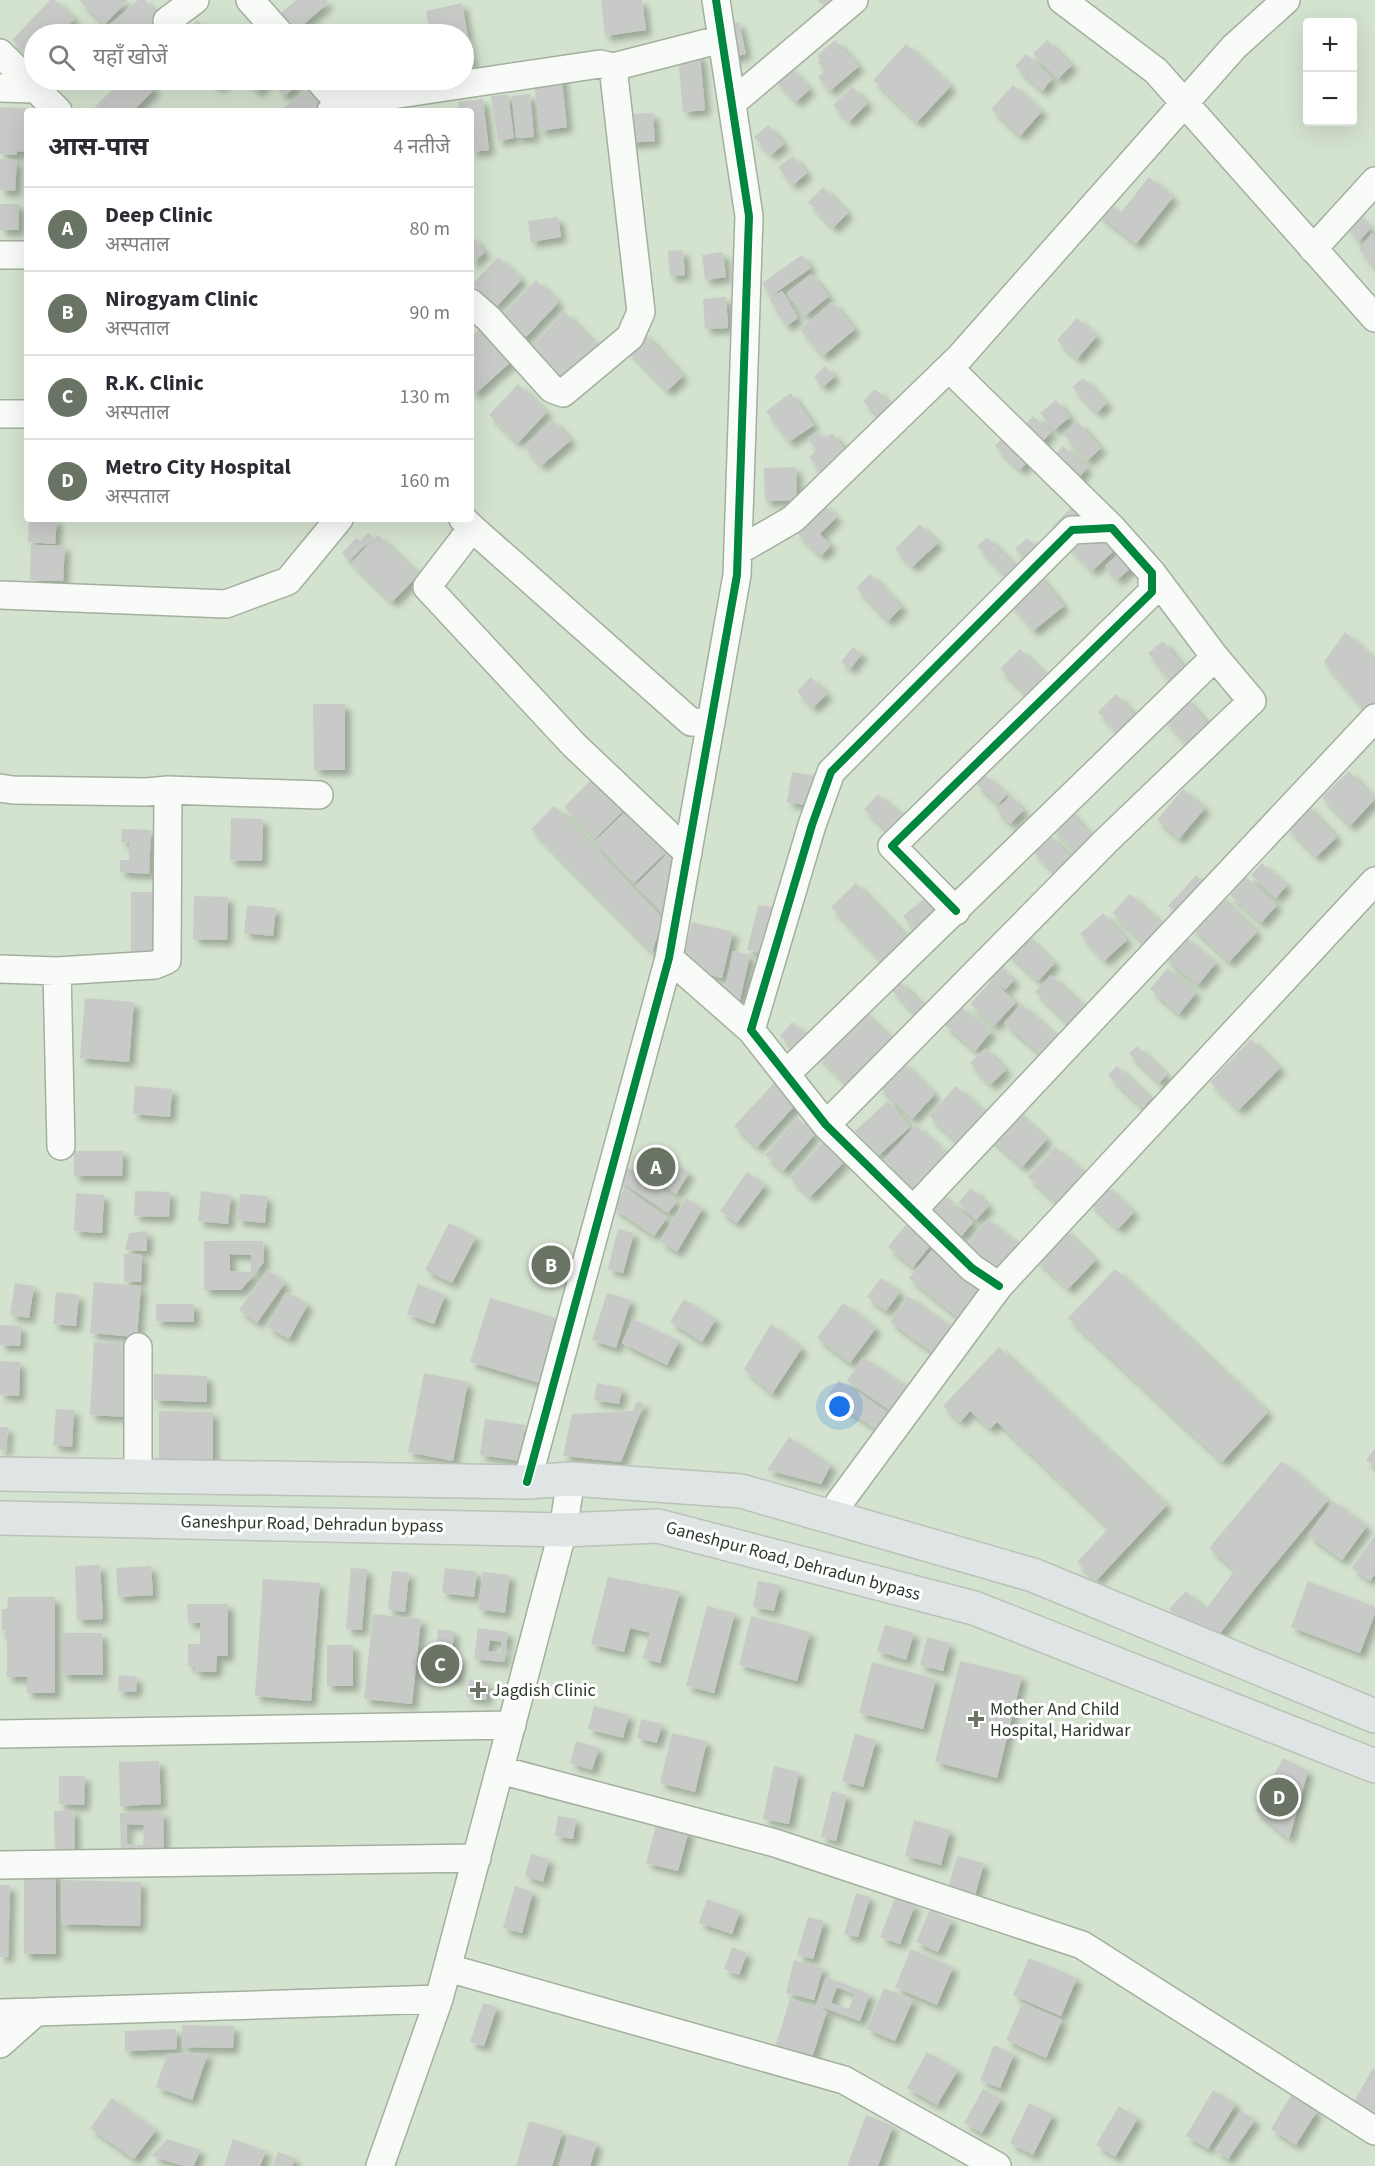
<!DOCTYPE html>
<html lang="hi">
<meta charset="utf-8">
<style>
body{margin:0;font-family:"Source Sans 3","Noto Sans Devanagari",sans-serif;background:#f7f7f7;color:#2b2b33}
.controls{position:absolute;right:18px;top:18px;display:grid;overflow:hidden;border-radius:6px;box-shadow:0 6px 24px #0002}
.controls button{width:54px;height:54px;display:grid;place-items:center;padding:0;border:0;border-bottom:2px solid #e1e1e2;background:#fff;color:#2b2b33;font:30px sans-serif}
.you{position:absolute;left:840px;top:1407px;width:21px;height:21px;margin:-15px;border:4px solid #fff;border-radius:50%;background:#1a73e8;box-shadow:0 0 0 9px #1a73e833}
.badge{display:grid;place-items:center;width:39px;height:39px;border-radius:50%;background:#697464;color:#fff;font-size:20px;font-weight:700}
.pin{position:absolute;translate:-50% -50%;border:3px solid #fff;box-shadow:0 2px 6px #0006}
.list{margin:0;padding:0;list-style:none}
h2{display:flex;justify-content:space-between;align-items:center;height:78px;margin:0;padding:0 24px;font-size:26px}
h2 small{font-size:20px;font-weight:400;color:#7c7c81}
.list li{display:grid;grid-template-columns:39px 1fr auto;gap:18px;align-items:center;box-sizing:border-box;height:84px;padding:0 24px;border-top:2px solid #e1e1e2}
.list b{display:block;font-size:22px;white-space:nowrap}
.list p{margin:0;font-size:20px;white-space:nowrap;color:#7c7c81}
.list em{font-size:20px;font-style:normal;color:#7c7c81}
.icon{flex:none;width:33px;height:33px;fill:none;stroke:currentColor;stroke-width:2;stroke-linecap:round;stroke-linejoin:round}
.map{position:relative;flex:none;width:1375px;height:2166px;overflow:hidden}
.search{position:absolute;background:#fff;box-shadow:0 6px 24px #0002;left:24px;top:24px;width:450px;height:66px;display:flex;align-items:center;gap:15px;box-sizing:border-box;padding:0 21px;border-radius:33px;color:#7c7c81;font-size:22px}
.panel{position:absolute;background:#fff;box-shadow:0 6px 24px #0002;left:24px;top:108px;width:450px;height:414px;border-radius:6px}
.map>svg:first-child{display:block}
.building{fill:#c8cac7;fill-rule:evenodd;filter:url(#shadow)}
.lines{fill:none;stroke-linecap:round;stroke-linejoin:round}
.minor-casing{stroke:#a3af9f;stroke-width:30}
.major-casing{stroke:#bbc2b8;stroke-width:36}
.minor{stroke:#f9fbf8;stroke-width:27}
.major{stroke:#dfe4e5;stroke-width:33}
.cycleway-casing{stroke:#fff;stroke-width:11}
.cycleway{stroke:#00873e;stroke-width:8}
.poi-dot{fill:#697464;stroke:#fff;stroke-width:2}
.labels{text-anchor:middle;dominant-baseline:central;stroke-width:6;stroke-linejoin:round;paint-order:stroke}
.street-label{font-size:18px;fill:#2f392b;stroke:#fff}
.poi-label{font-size:18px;fill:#2f392b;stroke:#fff;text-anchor:start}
</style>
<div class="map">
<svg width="1375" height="2166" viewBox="0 0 1375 2166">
<defs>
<filter id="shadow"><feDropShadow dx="5.5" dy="5.5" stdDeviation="3" flood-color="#0004"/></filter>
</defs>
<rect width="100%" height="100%" fill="#d4e3cf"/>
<path class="building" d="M50,0H55L75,19L60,34H34V61L12,40Z
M79,0H128L104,25Z
M138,0H145L165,23L151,34H114L108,26Z
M296,0H326L328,3L296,31L280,14Z
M601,0H642L646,30L605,36Z
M817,0H844L831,13Z
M462,3L473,65L464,67V34H430L426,11Z
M197,20L212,34H183Z
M739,22L746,54L729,58L722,26Z
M835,40L859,66L830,91L818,77L825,71L818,62L820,60L817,56Z
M1047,40L1072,65L1058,79L1033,54Z
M906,44L951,86L917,122L873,80Z
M700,54L705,110L683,112L678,56Z
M1026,54L1052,79L1042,91L1015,66Z
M788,66L810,89L796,102L774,78Z
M561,70L567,127L540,131L534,82Z
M122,80H145L155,89L133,111H91Z
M209,80H227L218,88Z
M245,80H265L267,82L257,92Z
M275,80H296L299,84L284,96L273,81Z
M314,85L327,111H285L283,108Z
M1013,85L1042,111L1020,136L991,109Z
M852,87L868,103L849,122L833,105Z
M508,94L514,138L498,141L491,96Z
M530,94L534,137L516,138L512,96Z
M483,99L489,150L471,152V111H459L458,102Z
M0,107L26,108L24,152L17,151V155L0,154Z
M653,113L655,141L628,143L627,114Z
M768,125L784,144L771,155L754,137Z
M793,156L807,173L793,185L778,167Z
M0,159L17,160L15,191L0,190Z
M1149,177L1173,197L1136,244L1097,213L1106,202L1120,214Z
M823,187L848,213L833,228L808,202Z
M0,204H19V230H0Z
M1353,211L1371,228L1358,242L1345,221Z
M558,217L561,237L531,242L528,221Z
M1372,233L1375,236V265L1373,267L1359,249Z
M471,235L485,252L471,264Z
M683,250L685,275L670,276L668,251Z
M723,252L726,277L705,280L702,255Z
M802,255L811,268L771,296L762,283Z
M498,257L522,279L496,307L472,284Z
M811,274L829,296L805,316L787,293Z
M536,280L559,302L522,341L499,319Z
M782,291L798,318L786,326L769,298Z
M726,297L728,328L705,329L703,299Z
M832,302L855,329L823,356L800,329Z
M565,312L603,352L564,390L526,351Z
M1077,318L1097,336L1077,359L1057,340Z
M484,325L514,359L475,394L471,390V336Z
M643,332L683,376L667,391L626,348Z
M825,366L835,376L823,387L814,377Z
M1083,378L1107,403L1097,413L1072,387Z
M518,384L547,412L518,443L489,415Z
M875,389L895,408L883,421L863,401Z
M791,393L814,425L789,442L766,411Z
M1056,400L1070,417L1054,430L1040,413Z
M1033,416L1051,432L1036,449L1018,433Z
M553,420L571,440L541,466L524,446Z
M1078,422L1101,448L1087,461L1064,435Z
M818,431L824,439L832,433L853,460L827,480L809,457L817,450L808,438Z
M1006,434L1031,458L1020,470L995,446Z
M1063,446L1087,468L1072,486L1047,463Z
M796,467L797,500L765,501L764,468Z
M823,504L837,517L820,534L831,545L821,556L796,532Z
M1073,506L1087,519L1066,539L1053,526Z
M1095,517L1120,545L1092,571L1066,543Z
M29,519H57L55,544L28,542Z
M920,524L938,543L912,567L895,549Z
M368,533L373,537L349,561L342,553L356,538L360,541Z
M378,535L419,574L392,602L351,563Z
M987,537L1019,569L1009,579L977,546Z
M1027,538L1040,551L1029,563L1015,549Z
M31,545L65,546L63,581L30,580Z
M1129,545L1141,559L1117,580L1105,566Z
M1036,572L1064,606L1033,631L1006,597Z
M870,574L902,607L888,621L856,588Z
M1345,632L1375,660V708L1369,715L1324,662Z
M1163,641L1189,674L1174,686L1148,653Z
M853,647L862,654L850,669L841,662Z
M1020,649L1053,683L1034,702L1000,669Z
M811,677L827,694L813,708L797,691Z
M1116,694L1146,726L1129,744L1098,712Z
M1186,698L1213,730L1191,750L1163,717Z
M313,704H345V770H314Z
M1349,771L1375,799L1350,826L1322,797Z
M792,772L823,777L818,807L787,802Z
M984,774L1007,794L998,804L976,784Z
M594,777L625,809L595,839L564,807Z
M1183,789L1205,808L1179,839L1157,820Z
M878,794L910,823L896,839L864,809Z
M1010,796L1024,810L1010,824L996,810Z
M1307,805L1337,837L1316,857L1285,825Z
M554,806L663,919L652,952L531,829Z
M1067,808L1098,843L1081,859L1050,823Z
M626,811L665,853L634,883L595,841Z
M231,818L263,819L262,861L230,860Z
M122,829L151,830L149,874L120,872V860H129V843L121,842Z
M1050,835L1076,863L1060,879L1033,851Z
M674,847L669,920L636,885Z
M1262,863L1287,885L1276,898L1251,875Z
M1196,875L1212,889L1183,920L1168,906Z
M1246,877L1277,905L1261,923L1230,895Z
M856,883L912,943L887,967L831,907Z
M936,889L952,908L920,935L903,916Z
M131,892H155V951H131Z
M1130,894L1163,925L1145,944L1112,913Z
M1218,894L1257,932L1229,962L1189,925Z
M194,896L228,897L227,940L193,939Z
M247,905L276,908L273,936L244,933Z
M758,905L780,908L768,955L747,950Z
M1103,913L1127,940L1104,961L1080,934Z
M692,922L733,932L722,978L681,968Z
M1022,932L1055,963L1038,981L1005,950Z
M1182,935L1216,963L1198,985L1164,957Z
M733,951L750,955L740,1000L723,997Z
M994,962L1014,980L1005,990L985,971Z
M1168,968L1196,993L1179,1014L1150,989Z
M1051,975L1090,1012L1074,1029L1035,992Z
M992,980L1016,1002L994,1026L970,1004Z
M899,981L929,1011L921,1020L891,989Z
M85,998L134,1002L129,1062L80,1058Z
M1021,1004L1060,1039L1044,1057L1004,1023Z
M960,1006L991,1032L975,1051L945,1025Z
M860,1008L895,1042L851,1088L817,1055L825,1047L830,1052L856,1025L850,1019Z
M792,1022L819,1045L806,1059L780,1036Z
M1251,1039L1280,1068L1239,1110L1210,1082Z
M1137,1046L1167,1075L1159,1083L1129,1054Z
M986,1048L1006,1070L990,1085L970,1063Z
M902,1062L935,1094L912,1119L879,1086Z
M1117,1066L1151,1099L1143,1108L1108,1075Z
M775,1082L797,1103L757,1147L734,1126Z
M135,1086L172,1089L170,1117L133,1114Z
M956,1086L993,1120L966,1150L929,1116Z
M888,1101L910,1127L878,1156L855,1131Z
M1012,1107L1047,1139L1022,1167L986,1134Z
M797,1118L815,1134L783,1171L765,1155Z
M916,1125L954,1161L923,1195L884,1159Z
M824,1141L845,1161L810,1197L790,1178Z
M649,1147L689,1173L676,1194L636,1167Z
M1055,1147L1093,1180L1066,1211L1028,1177Z
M74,1151H123L122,1176H74Z
M626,1166L677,1201L668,1213L617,1179Z
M747,1172L765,1185L737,1223L720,1211Z
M1105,1185L1134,1212L1118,1229L1089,1202Z
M625,1188L667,1218L654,1236L612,1207Z
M971,1188L989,1206L976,1220L958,1203Z
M936,1190L973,1222L960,1238L923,1205Z
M135,1191L170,1192L169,1217L134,1216Z
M201,1191L231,1195L228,1224L198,1221Z
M76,1193L104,1195L102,1233L74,1231Z
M240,1194L267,1196L265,1223L237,1220Z
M686,1198L703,1208L677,1252L660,1241Z
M988,1219L1022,1248L997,1277L963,1249Z
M909,1221L934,1241L913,1267L888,1247Z
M449,1223L476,1237L452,1283L425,1270Z
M1063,1228L1096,1260L1068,1289L1035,1258Z
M618,1229L634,1233L623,1273L608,1269Z
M147,1231V1251L125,1250L129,1233Z
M204,1241H263L264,1262L241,1290H204ZM230,1254L251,1255V1272L230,1271Z
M935,1246L987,1288L962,1321L909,1278Z
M544,1249L567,1254L562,1278L539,1273Z
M124,1254L142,1255L141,1282H124Z
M1115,1269L1268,1412L1222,1462L1068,1318Z
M268,1270L285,1283L257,1323L239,1310Z
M881,1278L900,1292L886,1311L867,1297Z
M94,1282L141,1286L137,1337L90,1333Z
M15,1283L34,1286L29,1318L10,1315Z
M418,1284L445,1295L434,1324L407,1314Z
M56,1292L79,1295L76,1326L53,1324Z
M286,1292L308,1304L289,1339L267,1327Z
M607,1293L631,1300L616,1348L592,1340Z
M908,1296L957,1331L939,1357L890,1322Z
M490,1298L562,1320L543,1384L470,1362Z
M684,1299L716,1319L702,1342L670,1322Z
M843,1303L876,1328L850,1363L817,1338Z
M156,1304H194V1322L156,1321Z
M633,1319L679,1341L667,1365L622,1343Z
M771,1324L802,1348L772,1394L744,1369Z
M0,1325L21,1326L20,1346L0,1345Z
M94,1342L133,1344L129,1417L90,1415Z
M999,1347L1167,1505L1096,1581L1077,1562L1109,1528L997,1422L990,1429L970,1411L960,1422L943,1406Z
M863,1357L906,1386L890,1410L847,1381Z
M0,1361L20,1362L19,1396L0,1395Z
M424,1373L468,1382L453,1461L408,1452Z
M154,1374L207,1376V1402L154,1400Z
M839,1380L888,1413L877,1430L827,1397Z
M597,1383L622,1388L619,1404L594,1400Z
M637,1402L644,1403L621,1462L563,1456L572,1414L632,1411Z
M56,1409L74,1410L72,1447L53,1445Z
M159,1411L213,1412V1460L159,1459Z
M485,1419L525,1425L520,1461L480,1455Z
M0,1427H8L6,1451L0,1450Z
M789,1437L831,1465L821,1484L767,1470Z
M1375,1448V1467L1366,1460Z
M1282,1461L1328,1500L1256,1587L1218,1636L1191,1629L1169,1609L1186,1591L1206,1609L1235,1570L1209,1548Z
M1333,1501L1367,1526L1342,1560L1308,1535Z
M1375,1536V1574L1370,1581L1352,1568Z
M100,1565L103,1619L77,1620L75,1566Z
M151,1566L153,1595L118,1597L116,1568Z
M351,1568L367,1569L362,1630L346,1629Z
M445,1568L477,1572L474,1597L442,1593Z
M392,1571L409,1573L405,1612L388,1610Z
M483,1572L510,1575L505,1613L478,1609Z
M608,1577L680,1591L660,1663L643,1658L650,1633L630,1628L624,1652L591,1644Z
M263,1579L320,1583L311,1701L255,1696Z
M758,1581L780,1585L774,1611L753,1607Z
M1308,1581L1375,1607V1613L1360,1653L1291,1627Z
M8,1597H55V1693H27V1677H7V1639H5V1630H2V1609H7Z
M187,1604H228V1656H217L216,1672H195V1666H188V1644H200V1623H188Z
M707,1606L735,1613L714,1693L686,1686Z
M373,1614L421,1619L412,1704L364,1699Z
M751,1616L810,1632L797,1681L739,1665Z
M885,1625L914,1633L906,1660L877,1651Z
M478,1628L508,1632L504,1662L474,1659ZM490,1640L502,1642L501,1653L488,1651Z
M438,1629L454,1631L452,1655L460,1656L458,1680L423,1676L426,1653L436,1654Z
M62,1633H102L103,1675H62Z
M927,1637L950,1643L943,1671L920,1665Z
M327,1645H353V1686H327Z
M960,1661L1022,1676L997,1778L935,1762Z
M872,1662L936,1679L923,1729L859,1713Z
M119,1675L137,1677L136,1692L118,1691Z
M469,1679L488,1682L486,1700L466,1697Z
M594,1706L629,1715L623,1738L588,1729Z
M641,1719L662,1724L657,1743L637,1738Z
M672,1733L707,1741L695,1792L660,1783Z
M855,1734L876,1740L863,1787L842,1781Z
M576,1741L599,1748L592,1770L570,1763Z
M1283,1758L1308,1771L1289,1839L1255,1811Z
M159,1761L161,1804L120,1806L119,1762Z
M774,1766L799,1772L789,1824L763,1819Z
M59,1776H85L84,1805L59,1804Z
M832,1791L847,1795L836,1841L821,1837Z
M74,1810L75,1854H55L54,1811Z
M163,1812L164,1861H121L120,1813ZM127,1824L144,1825L143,1845L126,1844Z
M558,1816L576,1819L573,1839L555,1836Z
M914,1820L950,1830L941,1865L905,1856Z
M657,1821L689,1830L678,1871L646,1863Z
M531,1854L549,1859L543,1882L525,1876Z
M957,1856L984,1863L975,1895L948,1888Z
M24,1872H56V1954H24Z
M62,1880L141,1882L140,1926L61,1924Z
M0,1885H10L8,1957H0Z
M515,1886L533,1892L522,1933L503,1928Z
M856,1893L870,1897L858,1937L844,1934Z
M895,1898L915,1905L900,1944L880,1937Z
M707,1899L740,1911L732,1934L699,1923Z
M930,1910L952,1920L938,1952L916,1942Z
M808,1917L824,1921L813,1959L797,1955Z
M732,1947L747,1953L739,1975L724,1969Z
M911,1949L953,1967L937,2005L895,1987Z
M1029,1958L1077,1978L1061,2016L1013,1995Z
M794,1960L823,1968L814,2000L786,1993Z
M826,1977L870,1994L860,2021L816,2005ZM837,1987L855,1994L849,2009L831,2003Z
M884,1988L913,2000L895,2041L867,2029Z
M790,1999L827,2011L812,2058L775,2047Z
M483,2003L497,2007L484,2046L470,2042Z
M1022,2003L1062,2020L1046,2058L1006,2040Z
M182,2025L234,2026L233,2048L182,2047Z
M176,2029L177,2049L125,2051V2031Z
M994,2045L1014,2054L1000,2088L980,2080Z
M927,2052L958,2070L937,2105L907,2088Z
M208,2053L192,2100L156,2087L167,2054Z
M1373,2068L1375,2070V2115L1353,2103Z
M983,2089L1001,2099L982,2133L964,2123Z
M1213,2090L1236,2104L1208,2149L1186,2136Z
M1291,2095L1317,2111L1296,2145L1271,2129Z
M112,2098L156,2130L134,2159L90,2128Z
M1029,2103L1053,2115L1033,2155L1010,2143Z
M1119,2106L1138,2118L1115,2157L1096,2145Z
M1241,2111L1255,2120L1228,2159L1215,2150Z
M866,2115L893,2126L878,2166H847Z
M529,2121L563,2131L552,2166H516Z
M569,2134L597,2143L590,2166H559Z
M167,2139L200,2150L194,2166H184L151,2156Z
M233,2139L266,2151L260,2166H224Z
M278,2152L295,2158L292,2166H273Z"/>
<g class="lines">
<g class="minor-casing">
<path id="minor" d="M250,0L280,34
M1062,0L1156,71L1375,318
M167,21L195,0
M0,53L58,111
M319,80L339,103
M0,88L34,89
M732,103L854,0
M331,111L339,103L600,64L613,67L722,39
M1313,249L1375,181
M0,255H27
M471,303L489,319L552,389L563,393L630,337L641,312L613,67
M949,368L1112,528
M0,414H27
M463,519L472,528L427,587L574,745L688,853
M472,528L691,722L711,723
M738,551L793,519L960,357L1234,47L1286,0
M0,595L226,604L288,581L339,519
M0,788L13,790L146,792L168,790L319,795
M956,911L892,846L1152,592V573L1112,528L1072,530L831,772L812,825L751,1030L826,1125L972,1268L999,1286
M669,958L751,1030
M0,969L57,971L155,965L167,960L168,790
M57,971L61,1146
M786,1074L1215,657
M826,1125L1107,840L1252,701L1215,657L1152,573
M914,1209L1375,718
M138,1476V1347
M527,1482L669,958L737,575L749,216L716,0
M831,1517L839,1503L999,1286L1375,881
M0,1734L512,1725
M500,1770L775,1843L1082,1945L1375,2131
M0,1865L477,1858
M448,1968L844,2080L997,2166
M0,2013L36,2012
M0,2044L36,2012L439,1999L563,1530L571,1479
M380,2166L439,1999"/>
</g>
<g class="major-casing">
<path id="major" d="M0,1474L527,1482L571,1479L741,1491L1033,1575L1375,1716
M0,1518L563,1530L658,1526L974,1608L1375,1766"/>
</g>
<use href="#minor" class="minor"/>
<use href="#major" class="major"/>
<g class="cycleway-casing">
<path id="cycleway" d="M956,911L892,846L1152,592V573L1112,528L1072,530L831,772L812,825L751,1030L826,1125L972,1268L999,1286
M527,1482L669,958L737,575L749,216L716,0"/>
</g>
<use href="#cycleway" class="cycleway"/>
</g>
<g class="poi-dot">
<path d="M475 1681h6v6h6v6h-6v6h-6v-6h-6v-6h6z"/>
<path d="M973 1710h6v6h6v6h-6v6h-6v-6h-6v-6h6z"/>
</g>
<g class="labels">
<g class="street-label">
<text transform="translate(312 1524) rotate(1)">Ganeshpur Road, Dehradun bypass</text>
<text transform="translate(793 1561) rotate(15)">Ganeshpur Road, Dehradun bypass</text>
</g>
<g class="poi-label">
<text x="492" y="1690">Jagdish Clinic</text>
<text x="990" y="1709">Mother And Child<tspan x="990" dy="21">Hospital, Haridwar</tspan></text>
</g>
</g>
</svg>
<div class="controls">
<button>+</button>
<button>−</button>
</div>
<div class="you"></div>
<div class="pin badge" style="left:656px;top:1167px">A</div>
<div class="pin badge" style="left:551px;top:1265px">B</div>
<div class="pin badge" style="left:440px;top:1664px">C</div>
<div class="pin badge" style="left:1279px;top:1797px">D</div>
<div class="search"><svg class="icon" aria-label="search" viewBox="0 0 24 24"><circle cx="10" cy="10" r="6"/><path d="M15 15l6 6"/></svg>यहाँ खोजें</div>
<section class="panel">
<h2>आस-पास<small>4 नतीजे</small></h2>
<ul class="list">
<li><span class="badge">A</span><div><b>Deep Clinic</b><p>अस्पताल</p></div><em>80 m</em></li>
<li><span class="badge">B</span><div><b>Nirogyam Clinic</b><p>अस्पताल</p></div><em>90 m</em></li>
<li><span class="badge">C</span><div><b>R.K. Clinic</b><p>अस्पताल</p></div><em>130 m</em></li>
<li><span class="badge">D</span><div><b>Metro City Hospital</b><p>अस्पताल</p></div><em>160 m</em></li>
</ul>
</section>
</div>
